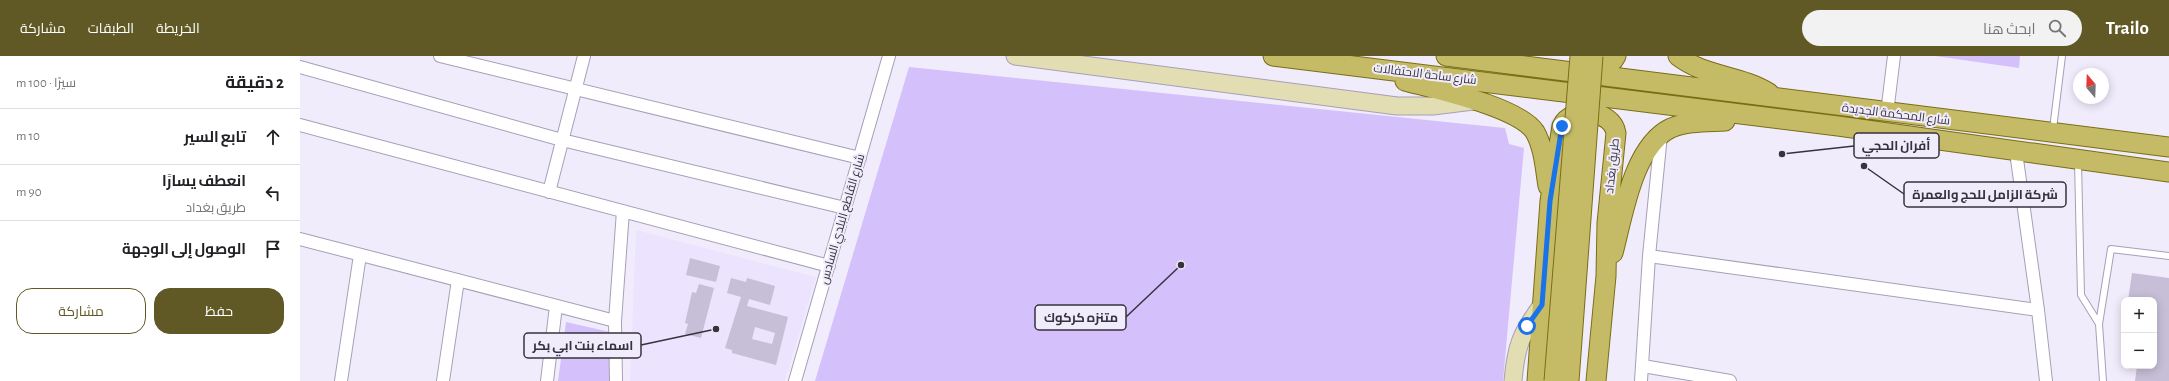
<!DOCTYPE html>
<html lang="ar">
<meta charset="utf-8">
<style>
body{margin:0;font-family:"Alegreya Sans",Cairo,sans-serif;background:#f2f2f2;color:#202124;direction:rtl}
.controls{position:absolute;right:12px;bottom:12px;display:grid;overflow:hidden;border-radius:8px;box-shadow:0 2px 10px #0003}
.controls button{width:36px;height:36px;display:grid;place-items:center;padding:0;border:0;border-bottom:1px solid #e0e0e0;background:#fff;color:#202124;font:20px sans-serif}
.compass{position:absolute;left:1773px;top:12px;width:36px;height:36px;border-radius:50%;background:#fff;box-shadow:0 2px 10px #0003;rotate:341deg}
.stop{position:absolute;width:12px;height:12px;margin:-9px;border:3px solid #1a73e8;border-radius:50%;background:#fff}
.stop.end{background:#1a73e8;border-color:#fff;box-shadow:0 1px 4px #0008}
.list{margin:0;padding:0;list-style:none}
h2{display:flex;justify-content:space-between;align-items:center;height:52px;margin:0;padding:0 16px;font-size:17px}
h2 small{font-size:13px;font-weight:400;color:#757577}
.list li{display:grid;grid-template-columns:26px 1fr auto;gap:12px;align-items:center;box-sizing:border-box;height:56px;padding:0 16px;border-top:1px solid #e0e0e0}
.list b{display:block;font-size:15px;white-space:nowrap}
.list p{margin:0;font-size:13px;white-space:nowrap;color:#757577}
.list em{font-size:13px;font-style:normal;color:#757577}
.actions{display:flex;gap:8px;padding:12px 16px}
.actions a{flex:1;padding:9px 0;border:1px solid #615925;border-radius:16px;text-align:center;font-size:14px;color:#615925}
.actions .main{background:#615925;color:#fff}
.icon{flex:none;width:22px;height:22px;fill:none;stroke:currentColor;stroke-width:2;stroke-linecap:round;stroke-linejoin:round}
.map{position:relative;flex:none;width:1869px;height:325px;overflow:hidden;direction:ltr}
header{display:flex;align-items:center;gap:24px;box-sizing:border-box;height:56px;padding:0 20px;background:#615925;color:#fff}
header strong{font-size:19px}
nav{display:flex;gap:22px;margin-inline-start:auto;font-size:14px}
.search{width:280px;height:36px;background:#f2f2f2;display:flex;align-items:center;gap:10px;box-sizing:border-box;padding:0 14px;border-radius:22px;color:#757577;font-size:15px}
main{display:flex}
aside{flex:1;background:#fff}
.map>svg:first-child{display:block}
.built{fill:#ece4fe}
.green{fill:#d4c1fb}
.building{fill:#c6bfd7;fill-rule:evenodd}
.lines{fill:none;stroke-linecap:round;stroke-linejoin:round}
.service-casing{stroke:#a79fb7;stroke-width:8}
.minor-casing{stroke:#a79fb7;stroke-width:14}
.secondary-casing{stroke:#a79fb7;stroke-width:19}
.primary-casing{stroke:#7a6e15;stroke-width:21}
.service{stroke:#fff;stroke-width:6}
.minor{stroke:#fff;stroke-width:12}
.secondary{stroke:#e2ddb2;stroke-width:17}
.primary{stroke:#c5bb66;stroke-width:19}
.primary-bridge-casing{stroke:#7a6e15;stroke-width:21;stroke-linecap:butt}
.primary-bridge{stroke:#c5bb66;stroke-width:19}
.route{stroke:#1a73e8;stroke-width:5}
.labels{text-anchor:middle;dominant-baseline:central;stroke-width:4;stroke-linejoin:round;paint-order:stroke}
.street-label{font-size:12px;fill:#36333d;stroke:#f1ecfc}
.leader{fill:none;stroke:#36333d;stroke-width:1.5}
.callout-dot{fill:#36333d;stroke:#f1ecfc;stroke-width:1.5}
.callout{fill:#f1ecfc;stroke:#36333d;stroke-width:1.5}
.callout-label{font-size:13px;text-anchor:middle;font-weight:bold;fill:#36333d}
</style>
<header>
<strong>Trailo</strong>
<div class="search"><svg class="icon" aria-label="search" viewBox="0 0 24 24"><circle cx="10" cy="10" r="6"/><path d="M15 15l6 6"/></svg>ابحث هنا</div>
<nav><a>الخريطة</a><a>الطبقات</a><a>مشاركة</a></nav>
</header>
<main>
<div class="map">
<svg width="1869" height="325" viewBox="0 0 1869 325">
<rect width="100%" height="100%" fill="#f1ecfc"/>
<path class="built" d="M336,174L516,221L485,325H330Z"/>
<path class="green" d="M1635,0H1720L1719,12Z
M609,11L1205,72L1209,88L1224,92L1203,325H515Z
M266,266L310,276L309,325H258Z"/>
<path class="building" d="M390,202L420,210L416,226L386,219Z
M1832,217L1869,222V325H1835L1837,310H1854V244H1828Z
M431,222L446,226L447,222L475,230L470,249L449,243L447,250L488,261L476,309L432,297V294L425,292L441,241L427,237ZM455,271L475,277L472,288L452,283Z
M399,228L414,232L401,282L385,278L388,268L385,267L392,236L396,237Z
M1823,276L1824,277V291H1821Z"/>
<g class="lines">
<g class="service-casing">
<path id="service" d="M1753,73L1762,0
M1778,106L1781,239L1799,268
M1803,325L1799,268L1811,193L1869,200"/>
</g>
<g class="minor-casing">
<path id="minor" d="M140,0L560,102
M0,11L262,84L545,152
M1587,57L1594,0
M0,69L529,210
M1716,96L1738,254L1746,325
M249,136L284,0
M0,183L315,265
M1349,200L1738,254
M1343,310L1430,325
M41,325L60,199
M143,325L158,224
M247,325L256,250
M316,325L315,265L323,155
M495,325L589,0
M1341,325L1349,200L1361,79"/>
</g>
<g class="secondary-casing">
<path id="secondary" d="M715,0L1097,50H1133L1173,45
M1213,325C1216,290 1221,277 1242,249"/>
</g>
<g class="primary-casing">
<path id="primary" d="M973,0L1538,70L1869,116
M1146,0L1869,91
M1378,0C1405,21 1440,19 1469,37
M1285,6C1297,9 1309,14 1316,0
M1105,25C1135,33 1219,51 1235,76C1244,92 1245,112 1248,130
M1313,197C1323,160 1333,90 1371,72C1387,65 1408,66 1425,65
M1237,325L1250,145L1262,70C1271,50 1312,53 1316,77L1307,167L1306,220L1296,325"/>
</g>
<use href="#service" class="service"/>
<use href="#minor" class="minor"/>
<use href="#secondary" class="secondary"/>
<use href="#primary" class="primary"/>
<g class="primary-bridge-casing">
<path id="primary-bridge" d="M1254,325L1280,0
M1269,325L1293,0"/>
</g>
<use href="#primary-bridge" class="primary-bridge"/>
</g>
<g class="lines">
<path class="route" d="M1227,270L1242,249L1250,145L1262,70"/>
</g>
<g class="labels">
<g class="street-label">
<text transform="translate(1125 18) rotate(7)">شارع ساحة الاحتفالات</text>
<text transform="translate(1596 58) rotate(7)">شارع المحكمة الجديدة</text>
<text transform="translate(1312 110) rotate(-84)">طريق بغداد</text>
<text transform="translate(542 163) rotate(-74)">شارع القاطع البلدي السادس</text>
</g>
</g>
<path class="leader" d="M1482 98L1554 90M1564 110L1604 138M881 209L826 261M416 273L341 289"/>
<g class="callout-dot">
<circle cx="1482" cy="98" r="4"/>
<circle cx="1564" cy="110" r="4"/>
<circle cx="881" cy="209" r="4"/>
<circle cx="416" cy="273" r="4"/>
</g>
<g class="callout">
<rect x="1554" y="77" width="85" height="25" rx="4"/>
<rect x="1604" y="126" width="162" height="25" rx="4"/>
<rect x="735" y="249" width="91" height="25" rx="4"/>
<rect x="224" y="277" width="117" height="25" rx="4"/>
</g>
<g class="callout-label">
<text x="1596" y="94">أفران الحجي</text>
<text x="1685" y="143">شركة الزامل للحج والعمرة</text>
<text x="781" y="266">متنزه كركوك</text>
<text x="283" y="294">اسماء بنت ابي بكر</text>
</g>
</svg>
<div class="controls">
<button>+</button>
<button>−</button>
</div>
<svg class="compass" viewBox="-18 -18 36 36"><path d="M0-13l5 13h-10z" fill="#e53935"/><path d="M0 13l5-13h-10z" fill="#757577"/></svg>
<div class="stop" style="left:1227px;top:270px"></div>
<div class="stop end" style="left:1262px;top:70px"></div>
</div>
<aside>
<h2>2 دقيقة<small>سيرًا · 100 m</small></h2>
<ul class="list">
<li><svg class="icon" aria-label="ahead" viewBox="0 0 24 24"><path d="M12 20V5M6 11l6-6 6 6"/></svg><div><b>تابع السير</b></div><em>10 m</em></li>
<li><svg class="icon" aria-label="left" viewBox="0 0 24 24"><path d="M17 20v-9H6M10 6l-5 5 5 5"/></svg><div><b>انعطف يسارًا</b><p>طريق بغداد</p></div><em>90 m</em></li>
<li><svg class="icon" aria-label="arrive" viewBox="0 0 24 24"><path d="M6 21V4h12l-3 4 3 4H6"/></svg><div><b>الوصول إلى الوجهة</b></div></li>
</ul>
<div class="actions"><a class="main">حفظ</a><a>مشاركة</a></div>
</aside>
</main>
